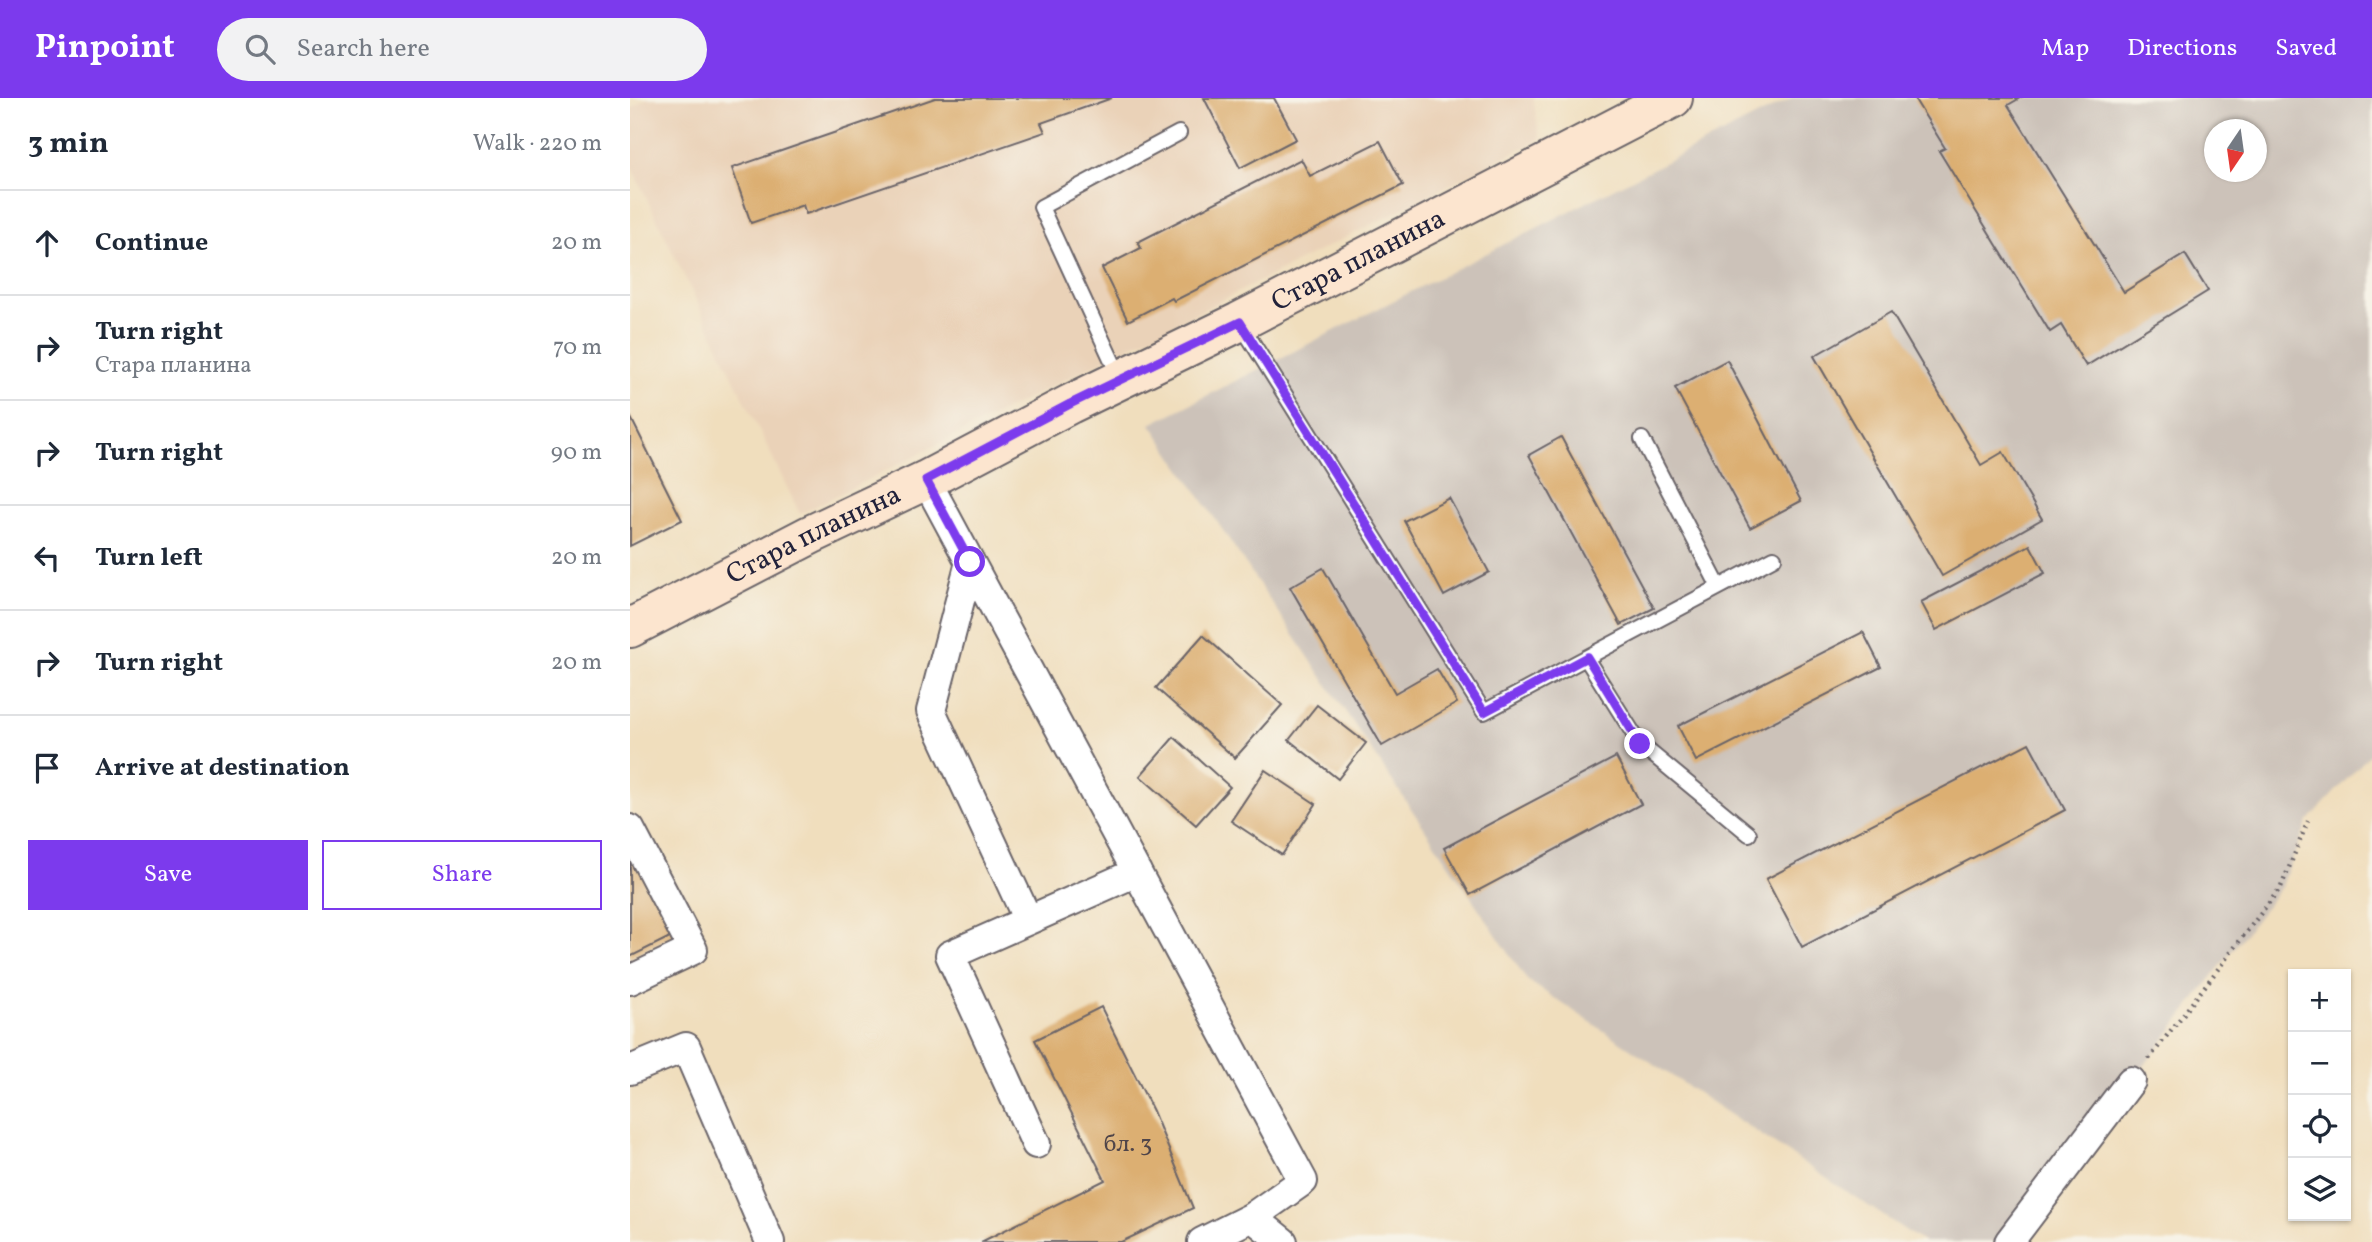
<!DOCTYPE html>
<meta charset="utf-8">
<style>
body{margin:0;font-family:Vollkorn,serif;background:#f2f2f3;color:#1f2937}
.controls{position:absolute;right:21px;bottom:21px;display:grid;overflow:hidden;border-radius:0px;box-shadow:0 2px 5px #0004}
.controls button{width:63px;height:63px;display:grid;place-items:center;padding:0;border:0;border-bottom:2px solid #e0e1e3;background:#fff;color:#1f2937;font:35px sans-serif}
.compass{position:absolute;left:1574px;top:21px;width:63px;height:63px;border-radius:50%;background:#fff;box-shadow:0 2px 5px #0004;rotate:193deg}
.stop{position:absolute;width:21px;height:21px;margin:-16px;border:5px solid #7c3aed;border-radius:50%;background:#fff}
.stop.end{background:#7c3aed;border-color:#fff;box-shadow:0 2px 7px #0008}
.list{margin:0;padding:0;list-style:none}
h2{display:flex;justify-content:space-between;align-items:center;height:91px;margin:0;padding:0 28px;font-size:30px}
h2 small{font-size:23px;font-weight:400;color:#747a83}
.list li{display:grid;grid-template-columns:46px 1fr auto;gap:21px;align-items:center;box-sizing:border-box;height:105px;padding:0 28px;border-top:2px solid #e0e1e3}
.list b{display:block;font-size:26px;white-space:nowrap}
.list p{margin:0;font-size:23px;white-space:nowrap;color:#747a83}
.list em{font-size:23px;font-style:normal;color:#747a83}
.actions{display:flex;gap:14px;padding:21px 28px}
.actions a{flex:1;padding:16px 0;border:2px solid #7c3aed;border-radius:0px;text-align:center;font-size:24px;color:#7c3aed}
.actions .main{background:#7c3aed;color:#fff}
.icon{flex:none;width:38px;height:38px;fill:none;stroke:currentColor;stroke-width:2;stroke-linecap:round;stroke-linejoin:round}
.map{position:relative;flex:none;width:1742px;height:1144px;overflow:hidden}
header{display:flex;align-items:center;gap:42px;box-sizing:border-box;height:98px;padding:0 35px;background:#7c3aed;color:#fff}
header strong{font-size:33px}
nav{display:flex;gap:38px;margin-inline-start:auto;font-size:24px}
.search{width:490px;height:63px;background:#f2f2f3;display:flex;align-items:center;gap:18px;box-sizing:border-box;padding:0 24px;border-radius:38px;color:#747a83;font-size:26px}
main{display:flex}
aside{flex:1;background:#fff}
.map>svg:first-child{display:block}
.built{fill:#ead2b8}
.industrial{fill:#ccc2b9;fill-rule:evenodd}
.building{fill:#dcaf72}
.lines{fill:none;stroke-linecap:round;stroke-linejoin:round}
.lane-casing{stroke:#6a6468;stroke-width:18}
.street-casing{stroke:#6a6468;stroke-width:32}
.secondary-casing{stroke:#6a6468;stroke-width:42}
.path{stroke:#6a6468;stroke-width:4.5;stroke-dasharray:2 5;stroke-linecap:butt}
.lane{stroke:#fff;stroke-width:14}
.street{stroke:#fff;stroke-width:28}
.secondary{stroke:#fce5cf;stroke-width:38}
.route{stroke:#7c3aed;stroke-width:9}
.labels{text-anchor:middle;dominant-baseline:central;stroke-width:6;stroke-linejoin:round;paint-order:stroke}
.number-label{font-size:24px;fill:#504549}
.street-label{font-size:28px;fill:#22223b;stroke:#f7f3e8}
</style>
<header>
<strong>Pinpoint</strong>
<div class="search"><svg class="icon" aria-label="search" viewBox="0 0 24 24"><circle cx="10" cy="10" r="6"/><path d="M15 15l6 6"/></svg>Search here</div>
<nav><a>Map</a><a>Directions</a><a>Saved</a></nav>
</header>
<main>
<aside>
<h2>3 min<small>Walk · 220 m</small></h2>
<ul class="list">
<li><svg class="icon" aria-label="ahead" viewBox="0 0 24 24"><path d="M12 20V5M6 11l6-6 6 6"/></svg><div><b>Continue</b></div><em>20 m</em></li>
<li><svg class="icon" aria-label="right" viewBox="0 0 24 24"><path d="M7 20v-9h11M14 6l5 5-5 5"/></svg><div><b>Turn right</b><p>Стара планина</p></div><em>70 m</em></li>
<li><svg class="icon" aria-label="right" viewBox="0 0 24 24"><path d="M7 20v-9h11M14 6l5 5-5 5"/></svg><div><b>Turn right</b></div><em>90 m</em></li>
<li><svg class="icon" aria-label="left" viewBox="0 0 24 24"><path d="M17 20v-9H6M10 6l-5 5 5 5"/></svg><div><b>Turn left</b></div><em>20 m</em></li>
<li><svg class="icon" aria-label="right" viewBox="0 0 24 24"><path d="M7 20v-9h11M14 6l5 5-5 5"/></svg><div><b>Turn right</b></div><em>20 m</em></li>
<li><svg class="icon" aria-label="arrive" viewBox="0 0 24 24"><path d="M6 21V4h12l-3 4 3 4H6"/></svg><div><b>Arrive at destination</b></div></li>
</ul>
<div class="actions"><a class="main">Save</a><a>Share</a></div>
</aside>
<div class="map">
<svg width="1742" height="1144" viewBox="0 0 1742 1144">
<rect width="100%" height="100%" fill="#f7f3e8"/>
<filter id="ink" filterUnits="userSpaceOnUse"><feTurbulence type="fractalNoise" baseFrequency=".0143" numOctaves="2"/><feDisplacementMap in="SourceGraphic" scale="14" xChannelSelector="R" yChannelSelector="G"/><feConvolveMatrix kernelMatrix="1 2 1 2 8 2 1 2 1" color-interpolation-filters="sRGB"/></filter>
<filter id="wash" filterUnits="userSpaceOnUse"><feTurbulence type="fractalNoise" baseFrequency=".00686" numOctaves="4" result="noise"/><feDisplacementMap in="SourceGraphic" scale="28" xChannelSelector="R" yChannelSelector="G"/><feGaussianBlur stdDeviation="1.57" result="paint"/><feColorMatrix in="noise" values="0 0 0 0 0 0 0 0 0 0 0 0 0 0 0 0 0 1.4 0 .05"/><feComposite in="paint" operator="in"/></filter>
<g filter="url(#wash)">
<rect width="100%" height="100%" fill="#f0debd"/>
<path class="built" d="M17,0H903L910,41L170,416L0,66V12Z"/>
<path class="industrial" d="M1162,0H1742V654L1678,723L1651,789L1379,1144H1293L897,882L521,326ZM1584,32H1626V74H1584Z"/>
<g id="blocks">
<path class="building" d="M305,0H482L411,25L415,34L176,116L173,107L121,125L102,70Z
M574,0H644L666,41L610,70Z
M1284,0H1390L1378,7L1494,194L1555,156L1578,193L1456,268L1431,227L1420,234L1309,53L1315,50Z
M750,43L773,87L544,203L542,200L498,223L472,170L511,150L508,144L671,61L680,78Z
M1261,214L1351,367L1373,354L1412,421L1312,478L1184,258Z
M1097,262L1171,403L1120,430L1045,290Z
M0,318L52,422L0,448Z
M931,339L1024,510L991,527L899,357Z
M819,400L859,474L814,498L774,423Z
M1400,447L1415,475L1306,532L1291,504Z
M693,470L765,595L807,571L827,605L752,648L660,489Z
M1233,534L1251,569L1066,663L1048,628Z
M573,537L652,607L605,660L526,590Z
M687,607L736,645L708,681L659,642Z
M544,639L600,689L566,727L510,678Z
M1399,645L1435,712L1172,849L1136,781Z
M986,659L1011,706L840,797L814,750Z
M635,672L686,706L652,757L601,723Z
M0,752L46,836L0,859Z
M471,909L523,1013L563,1110L491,1144H351L475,1082L405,942Z"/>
</g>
</g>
<g filter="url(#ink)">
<use href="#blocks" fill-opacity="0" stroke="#6a6468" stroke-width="2"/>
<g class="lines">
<g class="lane-casing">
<path id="lane" d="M610,225L854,614L1144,460
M490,280L411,109L549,35
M1012,341L1089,489
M956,560L1010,646L1119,736"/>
</g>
<g class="street-casing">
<path id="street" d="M296,382L673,1083L622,1119L572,1144
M340,464L301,613L398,822
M0,731L63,852L0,882
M0,972L56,949L140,1144
M406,1046L320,857L507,774
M622,1119L653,1144
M1379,1144L1501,983"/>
</g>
<g class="secondary-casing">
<g id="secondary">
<path id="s1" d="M0,530L180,437L296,382L440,306L609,224L1043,0"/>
</g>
</g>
<path class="path" d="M1519,961L1651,789L1678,723"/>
<use href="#lane" class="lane"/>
<use href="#street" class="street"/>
<use href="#secondary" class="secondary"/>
</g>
</g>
<g class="lines" filter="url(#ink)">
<path class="route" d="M340,464L296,382L440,306L610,224L854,614L957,559L1010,646"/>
</g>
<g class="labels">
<g class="number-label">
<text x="498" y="1047">бл. 3</text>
</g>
<g class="street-label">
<text stroke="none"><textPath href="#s1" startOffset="816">Стара планина</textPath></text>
<text stroke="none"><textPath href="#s1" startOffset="206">Стара планина</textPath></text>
</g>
</g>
</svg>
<div class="controls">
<button>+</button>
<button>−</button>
<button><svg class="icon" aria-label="locate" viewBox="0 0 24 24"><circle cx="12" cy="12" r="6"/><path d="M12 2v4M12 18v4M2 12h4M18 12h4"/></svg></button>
<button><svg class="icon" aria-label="layers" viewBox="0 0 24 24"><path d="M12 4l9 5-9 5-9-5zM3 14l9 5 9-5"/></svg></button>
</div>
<svg class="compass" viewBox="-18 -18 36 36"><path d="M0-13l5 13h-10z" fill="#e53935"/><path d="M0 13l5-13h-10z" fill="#747a83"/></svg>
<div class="stop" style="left:340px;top:464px"></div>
<div class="stop end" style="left:1010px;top:646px"></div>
</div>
</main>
